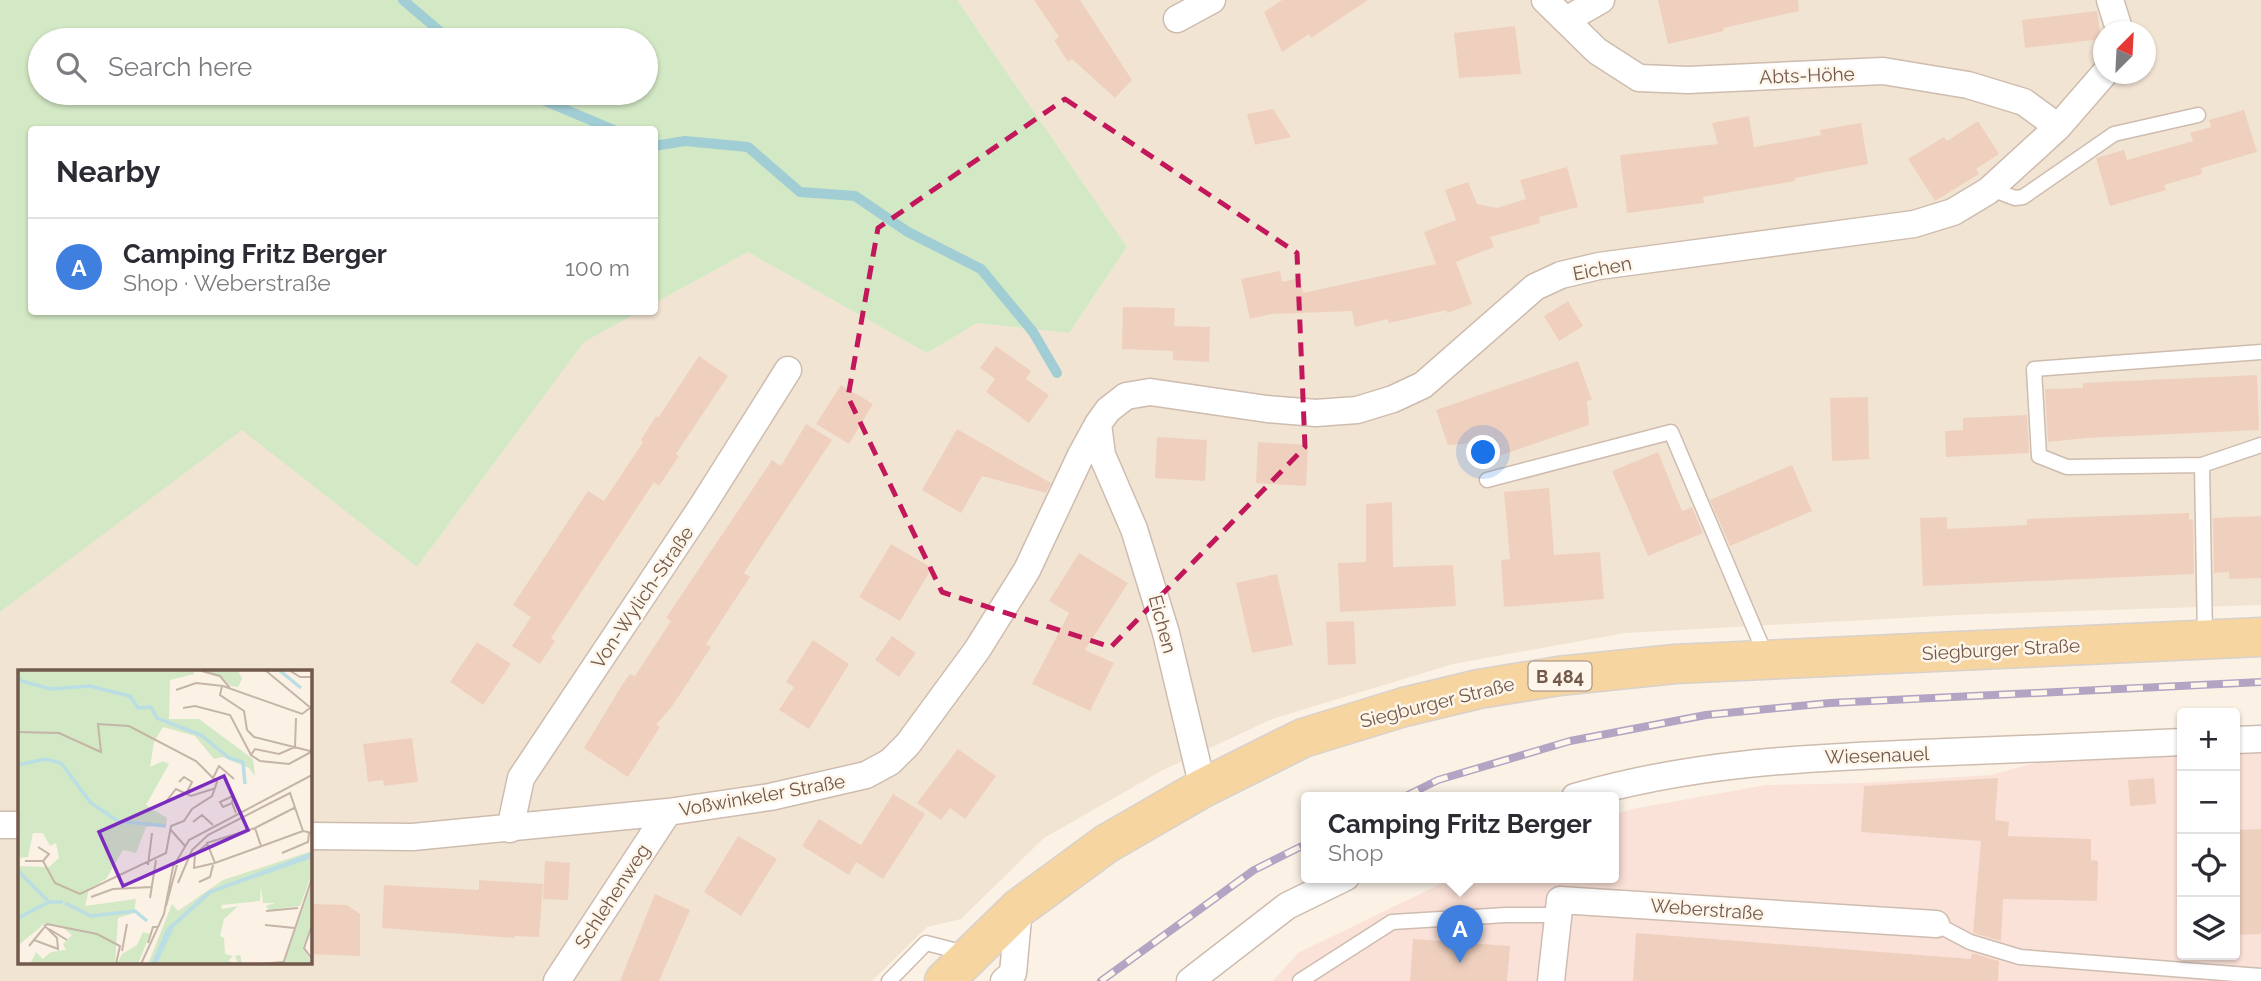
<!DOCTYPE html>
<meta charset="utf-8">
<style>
body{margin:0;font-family:Raleway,sans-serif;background:#f7f7f7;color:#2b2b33}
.controls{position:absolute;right:21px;bottom:21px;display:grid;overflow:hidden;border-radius:7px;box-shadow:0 2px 5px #0004}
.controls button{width:63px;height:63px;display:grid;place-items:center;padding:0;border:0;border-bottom:2px solid #e1e1e2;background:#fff;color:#2b2b33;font:35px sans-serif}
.compass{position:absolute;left:2093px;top:21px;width:63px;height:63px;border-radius:50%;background:#fff;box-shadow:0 2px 5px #0004;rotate:24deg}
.you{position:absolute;left:1484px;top:453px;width:24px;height:24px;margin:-18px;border:5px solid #fff;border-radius:50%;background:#1a73e8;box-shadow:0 0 0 10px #1a73e833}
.badge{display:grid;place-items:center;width:46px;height:46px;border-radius:50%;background:#0f766e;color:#fff;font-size:23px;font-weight:700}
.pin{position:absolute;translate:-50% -58px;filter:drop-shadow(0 2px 4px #0008)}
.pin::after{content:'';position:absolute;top:37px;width:24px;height:21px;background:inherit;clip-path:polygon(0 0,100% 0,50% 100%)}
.popup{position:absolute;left:1301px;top:792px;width:318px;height:91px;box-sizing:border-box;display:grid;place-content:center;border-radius:7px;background:#fff;filter:drop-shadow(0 2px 5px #0005);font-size:23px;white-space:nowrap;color:#7c7c81}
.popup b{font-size:26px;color:#2b2b33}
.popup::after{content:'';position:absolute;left:50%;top:100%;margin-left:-14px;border:14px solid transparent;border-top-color:#fff}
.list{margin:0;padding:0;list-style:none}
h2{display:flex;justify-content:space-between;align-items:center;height:91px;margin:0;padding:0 28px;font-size:30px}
h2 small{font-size:23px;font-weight:400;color:#7c7c81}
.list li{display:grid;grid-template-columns:46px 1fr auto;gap:21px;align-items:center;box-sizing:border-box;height:98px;padding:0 28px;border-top:2px solid #e1e1e2}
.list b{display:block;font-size:26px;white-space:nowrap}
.list p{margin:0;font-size:23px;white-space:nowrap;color:#7c7c81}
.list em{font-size:23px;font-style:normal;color:#7c7c81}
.icon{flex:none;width:38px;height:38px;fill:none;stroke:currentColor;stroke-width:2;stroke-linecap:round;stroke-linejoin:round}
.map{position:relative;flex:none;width:2261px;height:981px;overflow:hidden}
.search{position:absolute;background:#fff;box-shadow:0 2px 5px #0004;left:28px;top:28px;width:630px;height:77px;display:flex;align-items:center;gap:18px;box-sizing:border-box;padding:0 24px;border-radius:38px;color:#7c7c81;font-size:26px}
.panel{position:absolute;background:#fff;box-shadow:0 2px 5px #0004;left:28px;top:126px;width:630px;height:189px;border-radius:7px}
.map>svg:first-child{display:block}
.residential{fill:#f2e4d3;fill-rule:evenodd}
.commercial{fill:#fbe2d9}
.green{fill:#d3e8c4;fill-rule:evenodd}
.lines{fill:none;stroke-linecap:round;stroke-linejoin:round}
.stream{stroke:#a1cdd4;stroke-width:10}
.building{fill:#efd0be}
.lane-casing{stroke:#cebcaf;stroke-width:17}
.street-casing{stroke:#cebcaf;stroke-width:29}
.primary-casing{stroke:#d8d1cd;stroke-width:41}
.lane{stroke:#fff;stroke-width:14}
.street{stroke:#fff;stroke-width:26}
.primary{stroke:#f6d5a1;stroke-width:38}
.rail-casing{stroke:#b4a4c4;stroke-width:8}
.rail{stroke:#fef6ea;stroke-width:5;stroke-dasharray:16;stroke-linecap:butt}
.marked{fill:none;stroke:#c2185b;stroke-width:5;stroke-dasharray:14 9;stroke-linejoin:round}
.labels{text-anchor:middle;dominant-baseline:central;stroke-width:5;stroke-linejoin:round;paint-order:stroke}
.shield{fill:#fef6ea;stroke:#9c887b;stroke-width:2}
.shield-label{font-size:18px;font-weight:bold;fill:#72594b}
.street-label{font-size:19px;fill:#72594b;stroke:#fef6ea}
.inset-river{fill:none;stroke:#badee3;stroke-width:3.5}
.inset-road{fill:none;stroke:#c4b5a7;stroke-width:2}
.view{fill:#7b2cbf;fill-opacity:0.15;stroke:#7b2cbf;stroke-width:3.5}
.inset-edge{fill:none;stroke:#72594b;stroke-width:3.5}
</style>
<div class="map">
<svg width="2261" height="981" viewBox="0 0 2261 981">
<rect width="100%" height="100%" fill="#fbf2e5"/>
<path class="residential" d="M957,0H2261V605L1957,615L1625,633L1453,664L1272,719L1161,771L1044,838L961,919L927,927L872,981H0V612L242,429L417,567L584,342L639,312H654L655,303L748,252L927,353L977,323L1069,333L1127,247ZM2104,32H2146V74H2104ZM19,671H310V962H19Z"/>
<path class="commercial" d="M2261,748V981H1273L1298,953L1455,877H1614V815L1632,809L1766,785L1862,783L1991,775L2038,762L2182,753V955H2235V750Z"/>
<path class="green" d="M0,0H957L1127,247L1069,333L977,323L927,353L748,252L655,303L654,130H32V312H639L584,342L417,567L242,430L0,612ZM40,40H646V93H40Z"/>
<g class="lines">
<path class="stream" d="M403,0L450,40
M526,93L614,130
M654,146L685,141L748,147L800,192L855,196L908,232L981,269L1033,332L1057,373"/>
</g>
<path class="building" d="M1034,0H1080L1132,80L1115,98L1072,59L1068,62L1054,40L1059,37Z
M1282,0H1368L1311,38L1309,34L1282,52L1264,12Z
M1658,0H1798L1799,11L1723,28L1724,31L1668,44Z
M2097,11L2101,39L2025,48L2022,20Z
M1515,26L1521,74L1459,78L1454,33Z
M1273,109L1291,137L1255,145L1247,114Z
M2244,110L2257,152L2201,168L2202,174L2164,185L2166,190L2110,206L2096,158L2124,150L2127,160L2193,141L2190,133L2211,127L2209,120Z
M1749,116L1754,147L1821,135L1820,130L1861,123L1868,164L1795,178V181L1703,197L1704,203L1627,213L1620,155L1718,144L1712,123Z
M1978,121L1999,154L1976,169L1979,174L1935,201L1908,159L1944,137L1947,141Z
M1567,167L1578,207L1539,217L1540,223L1490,237L1494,247L1456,262L1472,304L1447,313L1446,310L1389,323L1388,319L1355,327L1352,311L1271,314L1250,319L1241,279L1280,271L1282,282L1300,278L1303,293L1436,264L1424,232L1456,220L1445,190L1468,182L1477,204L1497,208L1526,199L1520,180Z
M1568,301L1583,326L1559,341L1544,316Z
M1123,307L1175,308L1174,326L1210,327L1209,362L1173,360V351L1122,349Z
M996,346L1031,371L1026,379L1049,395L1029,423L986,392L995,379L980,368Z
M699,356L728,376L676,454L679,456L659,486L654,482L551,638L555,641L540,664L512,646L531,617L513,605L588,491L604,501L643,442L641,440L656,416L658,418Z
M1578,361L1592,400L1587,401L1589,425L1493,458L1491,442L1448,445L1436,410Z
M2257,375L2259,430L2086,438L2048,442L2045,389L2083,388V383Z
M841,385L873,404L849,444L816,424Z
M1868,397L1869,459L1832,461L1830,398Z
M2027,415L2029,453L1946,457L1945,431L1963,430V418Z
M806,424L832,440L744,573L750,577L706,644L711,647L673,705L656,725L660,727L628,777L584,748L622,685L630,674L635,676L671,621L666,618L772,460L781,466Z
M957,429L1051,483L1046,493L982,476L961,513L922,490Z
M1157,437L1207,440L1205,481L1155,478Z
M1258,442L1308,445L1306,486L1256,483Z
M1658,452L1682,511L1692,507L1703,533L1648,556L1612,471Z
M1792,465L1812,511L1730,546L1710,500Z
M1549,488L1554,555L1600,552L1604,599L1504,607L1501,560L1510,559L1504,492Z
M1392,502L1393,567L1453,565L1456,606L1340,612L1338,563L1366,562V504Z
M2189,513V520L2193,519L2194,574L1923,586L1920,518L1947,517V529L2027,525V519Z
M2261,516V578L2229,579V572L2214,573L2213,518Z
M891,544L932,568L900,621L859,597Z
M1079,553L1128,583L1085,650L1114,663L1090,711L1032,684L1069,613L1049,601Z
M1277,574L1293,645L1252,653L1236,583Z
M1354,621L1356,664L1328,665L1326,622Z
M892,636L916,653L899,677L875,660Z
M813,640L849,664L809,729L779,710L794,687L786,682Z
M477,642L511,664L483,705L450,682Z
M412,738L418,782L384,786L383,780L368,782L363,744Z
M958,749L996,776L965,819L950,808L941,820L917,803Z
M1998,778L1995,820L2009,822L2008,836L2091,839V860L2098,861L2097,901L2003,899L2001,941L1973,933L1981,841L1861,832L1864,786Z
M2154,778L2156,804L2130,806L2128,780Z
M893,794L925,814L883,879L856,862L849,875L802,846L819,819L861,845Z
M2261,829V934L2235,935V830Z
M738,836L777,859L741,916L704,892Z
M545,861L570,863L568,900L543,899Z
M479,880L543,884L539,937L515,936L514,938L382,928L384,885L479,890Z
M655,894L690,910L659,981H620Z
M310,904L347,905L360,914V956L310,954Z
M1636,933L1971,959L1972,953L1999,961L1998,981H1633Z
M1413,939L1510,946L1507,981H1410Z"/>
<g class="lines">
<g class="lane-casing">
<path id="lane" d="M1991,189L2015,198L2023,197L2114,134L2198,115
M2261,352L2034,369L2039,456L2067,467L2202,465L2261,445
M2202,465L2205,638
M1487,480L1671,432L1766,656
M1936,924L1970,942L2020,957L2261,976
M889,981L926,943L965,953
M1300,981L1392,922L1506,915H1558"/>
</g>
<g class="street-casing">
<path id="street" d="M1545,0L1597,51L1639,78L1688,80L1883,71L1968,85L2024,102L2058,127
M2110,0L2120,32
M1177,19L1212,0
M1566,20L1601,0
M1098,424L1102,455L1134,529L1166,633L1203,788
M2235,740L2261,739
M1575,797C1691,763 1802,758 1922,753C2009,750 2095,746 2182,742
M0,825H19
M510,829L521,778L703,505L788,370
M310,836L413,837L668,812L770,797L866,775L890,762L908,744L977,650L1027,570L1081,455L1098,424L1108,410L1126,396L1150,392L1267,409L1316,413L1357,410L1393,399L1423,385L1535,287L1561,275L1599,266L1914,224L1953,212L1988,191L2058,127L2104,74
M557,981L668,812
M1004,981L1013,973L1019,908
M1190,981L1287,906L1346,877
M1551,981L1560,900L1936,924"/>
</g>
<g class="primary-casing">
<path id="primary" d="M944,981L1019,908L1106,844L1203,788L1303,738L1404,707L1479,689L1559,676L1675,664L2261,637"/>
</g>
<use href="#lane" class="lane"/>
<use href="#street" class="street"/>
<use href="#primary" class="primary"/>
<g class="rail-casing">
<path id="rail" d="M1404,797L1438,780L1570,741L1706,715L1830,703L2261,682
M1101,981L1254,870L1306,844"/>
</g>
<use href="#rail" class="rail"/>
</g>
<path class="marked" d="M1065,99L1297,253L1305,447L1111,647L942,592L848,397L878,228Z"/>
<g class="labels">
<rect class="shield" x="1528.5" y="661.5" width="63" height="29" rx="5"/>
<g class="shield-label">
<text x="1560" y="676">B 484</text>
</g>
<g class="street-label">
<text transform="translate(1807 75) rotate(-2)">Abts-Höhe</text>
<text transform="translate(1602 268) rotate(-11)">Eichen</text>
<text transform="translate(642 597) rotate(-56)">Von-Wylich-Straße</text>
<text transform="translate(1163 624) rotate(75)">Eichen</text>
<text transform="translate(2001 649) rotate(-3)">Siegburger Straße</text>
<text transform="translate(1437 702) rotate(-14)">Siegburger Straße</text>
<text transform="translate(1877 755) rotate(-2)">Wiesenauel</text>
<text transform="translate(762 795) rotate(-10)">Voßwinkeler Straße</text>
<text transform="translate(612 896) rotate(-57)">Schlehenweg</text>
<text transform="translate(1707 909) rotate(4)">Weberstraße</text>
</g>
</g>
<g transform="translate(18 670)">
<rect width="294" height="294" fill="#fbf2e5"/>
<path d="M0,0H176V4L152,10L151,49H181L235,89L237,106L231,98L205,87L196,89L177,66L145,57L136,72L132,97L145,91L151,94L128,135L149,148L148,154L128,157L118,183L105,180L88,209L71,219L67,236L118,229L116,243L100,248L97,294H12L18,282L25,289L33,282L48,280L45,274L54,265L43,256L26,254L2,274L0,288V196L31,197L41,188L38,173L32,176L25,163H15L10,187L0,188ZM178,0H220L224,9L220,17L213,16L206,9ZM294,181V203L282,236L251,240L248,236L257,233H245L243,216L242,231L203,235L204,239L220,236L206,249L202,266L206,268L207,284L215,286L210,291L220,293L217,286L222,285L224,294H130L154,234L160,241L205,210ZM294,211V253L285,277L294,294H266ZM125,262L132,264L120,294H99L104,284L119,275Z" fill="#d3e8c4"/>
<path d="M294,182V188L194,223L156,257L139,294H133L149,258L190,221Z" fill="#badee3"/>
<path class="inset-river" d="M261,0L283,18M0,6L3,11L33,19L71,16L112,26L120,38L133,37L139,48L183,65L211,88L225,92L227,114M0,95L27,89L43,93L73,133L100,151L148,156M0,201L30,231M47,233L73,246L117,241L129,251M0,248L31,232H45"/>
<path class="inset-road" d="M247,0L294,39M271,0L282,7H294M184,1L202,6L212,18M204,16L202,25L226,41L229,60M158,20L178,13L205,16L284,44L292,38M165,38L177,36L212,45L233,85L242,91L271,94L293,82L294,76M229,60L236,67L292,81M0,62L41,63L83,82L80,54L111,56L178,91L199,112L194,126L174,139L166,151L153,156L148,183L62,224L37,213L25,191H7M277,77L278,48M233,85L237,79L261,84L277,77M195,108L201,96L216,109M161,112L166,107L174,112L168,124M214,133L215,126L202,132L205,137L214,133L218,143M146,134L158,119L173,126L198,118M175,152L184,145L195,155M237,158L278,137M152,159L167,176M189,174L177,184L176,198L197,193M243,176L237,158L189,173L197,193L285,161M20,177L31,184L25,191M264,183L290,172L291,163M130,195L134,163M181,212L192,207L195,195M160,213L174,180L190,165L272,123L285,161L294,163M73,227L95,219L133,217M132,228L138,190M148,236L159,195M248,241L280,238M247,255L277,258M294,255L286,278L294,289M31,259L49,270M16,270L40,279L39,268L26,255M130,273L135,257H140M11,276L29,254L79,264L102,276L98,294M104,281L109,254M123,294L146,244L155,197L171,170L294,105M242,294L265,292M265,294L294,208"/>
<path class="view" d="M206,106L230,160L105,216L81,162Z"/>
<rect width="294" height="294" class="inset-edge"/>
</g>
</svg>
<div class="controls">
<button>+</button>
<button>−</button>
<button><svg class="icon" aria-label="locate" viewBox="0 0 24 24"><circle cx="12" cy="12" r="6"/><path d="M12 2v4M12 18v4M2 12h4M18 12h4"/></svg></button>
<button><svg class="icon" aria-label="layers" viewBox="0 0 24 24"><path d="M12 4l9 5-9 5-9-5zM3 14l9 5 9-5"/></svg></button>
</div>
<svg class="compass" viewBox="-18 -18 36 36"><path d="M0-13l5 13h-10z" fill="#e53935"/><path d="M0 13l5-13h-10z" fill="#7c7c81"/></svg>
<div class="you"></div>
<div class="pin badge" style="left:1460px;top:963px;background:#3f7fe0">A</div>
<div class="popup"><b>Camping Fritz Berger</b>Shop</div>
<div class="search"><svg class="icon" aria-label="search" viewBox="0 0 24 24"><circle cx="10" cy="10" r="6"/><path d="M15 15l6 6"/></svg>Search here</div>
<section class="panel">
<h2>Nearby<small></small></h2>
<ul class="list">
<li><span class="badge" style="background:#3f7fe0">A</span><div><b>Camping Fritz Berger</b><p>Shop · Weberstraße</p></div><em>100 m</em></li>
</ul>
</section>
</div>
